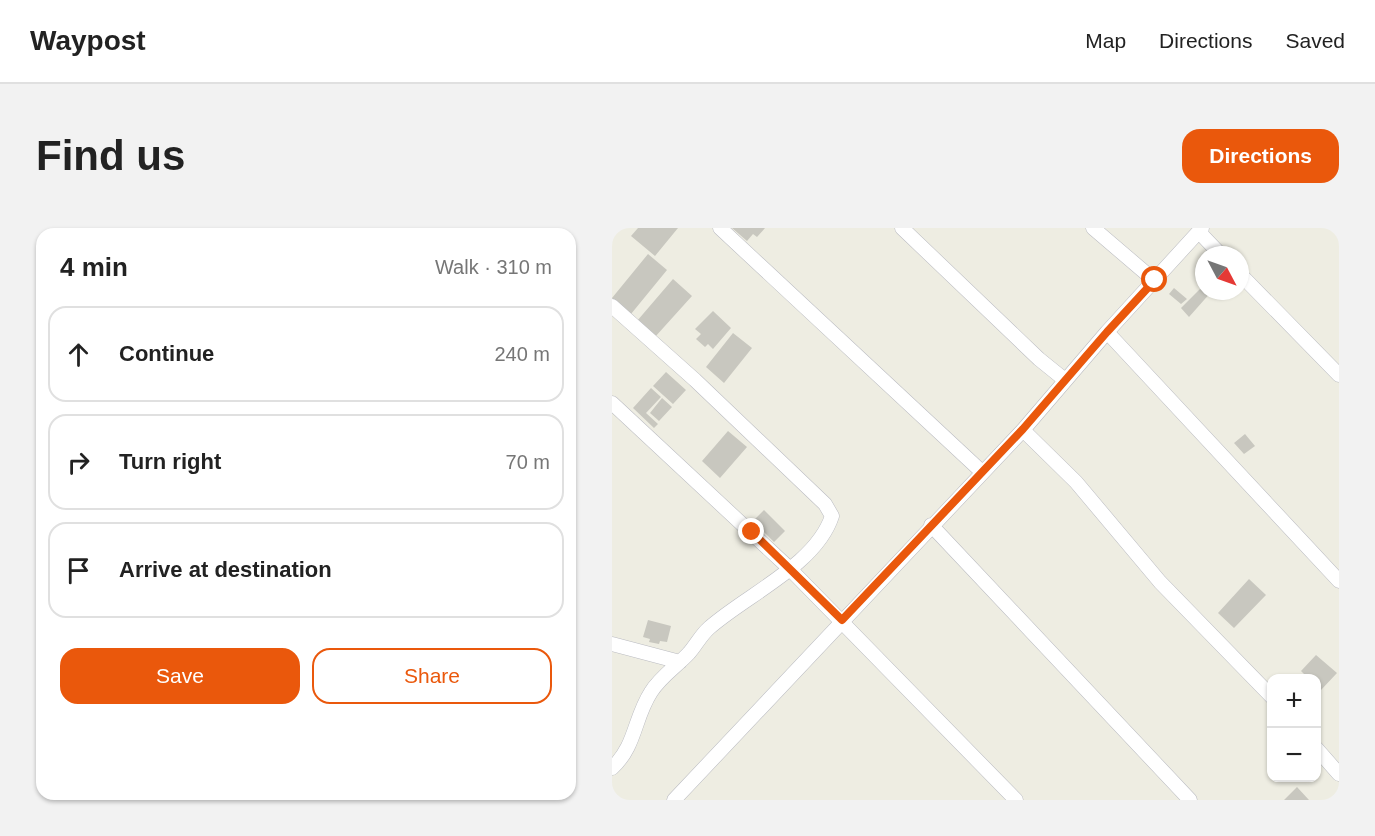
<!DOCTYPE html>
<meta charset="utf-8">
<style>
body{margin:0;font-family:Helvetica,sans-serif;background:#f2f2f2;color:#222}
.controls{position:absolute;right:18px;bottom:18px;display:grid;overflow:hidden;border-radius:12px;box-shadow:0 2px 4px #0004}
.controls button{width:54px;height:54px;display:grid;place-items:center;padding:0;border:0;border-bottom:2px solid #e0e0e0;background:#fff;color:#222;font:30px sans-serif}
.compass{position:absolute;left:583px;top:18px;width:54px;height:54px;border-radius:50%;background:#fff;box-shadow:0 2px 4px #0004;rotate:131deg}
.stop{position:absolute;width:18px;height:18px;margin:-14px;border:4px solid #ea580c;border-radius:50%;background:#fff}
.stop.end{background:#ea580c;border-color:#fff;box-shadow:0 2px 6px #0008}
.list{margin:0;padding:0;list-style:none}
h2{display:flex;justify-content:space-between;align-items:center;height:78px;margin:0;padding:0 24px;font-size:26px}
h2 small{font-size:20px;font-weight:400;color:#767676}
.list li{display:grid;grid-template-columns:39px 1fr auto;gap:18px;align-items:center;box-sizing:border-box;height:96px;margin:0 12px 12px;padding:0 12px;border:2px solid #e0e0e0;border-radius:18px}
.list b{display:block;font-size:22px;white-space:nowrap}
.list em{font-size:20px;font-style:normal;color:#767676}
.actions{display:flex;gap:12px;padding:18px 24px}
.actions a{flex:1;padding:14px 0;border:2px solid #ea580c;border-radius:18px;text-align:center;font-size:21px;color:#ea580c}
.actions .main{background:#ea580c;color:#fff}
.icon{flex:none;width:33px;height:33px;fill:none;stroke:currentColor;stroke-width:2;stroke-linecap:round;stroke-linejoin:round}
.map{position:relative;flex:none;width:727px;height:572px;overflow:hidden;border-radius:18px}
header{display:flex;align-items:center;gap:36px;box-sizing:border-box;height:84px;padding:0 30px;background:#fff;border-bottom:2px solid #e0e0e0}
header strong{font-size:28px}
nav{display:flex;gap:33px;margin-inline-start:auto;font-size:21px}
.intro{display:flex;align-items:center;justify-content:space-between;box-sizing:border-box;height:144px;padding:0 36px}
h1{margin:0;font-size:42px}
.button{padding:15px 27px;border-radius:18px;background:#ea580c;color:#fff;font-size:21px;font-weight:700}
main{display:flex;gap:36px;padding:0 36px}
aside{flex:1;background:#fff;border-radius:18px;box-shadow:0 2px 4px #0004}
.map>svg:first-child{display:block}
.building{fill:#c8c7bf}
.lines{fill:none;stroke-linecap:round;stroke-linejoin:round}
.minor-casing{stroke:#babbc1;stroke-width:15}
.minor{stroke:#fff;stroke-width:14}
.route{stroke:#ea580c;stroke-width:8}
</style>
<header>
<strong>Waypost</strong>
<nav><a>Map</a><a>Directions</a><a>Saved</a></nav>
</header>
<div class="intro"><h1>Find us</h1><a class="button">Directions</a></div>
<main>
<aside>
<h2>4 min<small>Walk · 310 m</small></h2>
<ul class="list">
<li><svg class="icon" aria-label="ahead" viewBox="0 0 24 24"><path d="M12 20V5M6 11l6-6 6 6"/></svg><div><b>Continue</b></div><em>240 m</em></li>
<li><svg class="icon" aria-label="right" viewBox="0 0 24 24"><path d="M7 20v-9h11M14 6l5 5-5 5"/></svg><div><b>Turn right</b></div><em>70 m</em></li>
<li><svg class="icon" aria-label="arrive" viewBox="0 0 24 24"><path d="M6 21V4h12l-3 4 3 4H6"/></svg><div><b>Arrive at destination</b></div></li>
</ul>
<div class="actions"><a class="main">Save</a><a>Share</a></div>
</aside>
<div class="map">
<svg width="727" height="572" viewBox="0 0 727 572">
<rect width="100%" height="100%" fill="#eeede2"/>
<path class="building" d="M26,0H66L43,28L19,8Z
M120,0H153L145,9L141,6L135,13Z
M36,26L55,42L19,86L0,70Z
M61,51L80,68L43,109L25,93Z
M592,57V63H600L577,89L569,80Z
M562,60L575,71L569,76L557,66Z
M101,83L119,100L101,121L96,116L93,119L84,111L89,106L83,101Z
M121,105L140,120L112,155L94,139Z
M54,144L74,162L61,176L41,158Z
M39,160L49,169L34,185L46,196L42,200L21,180Z
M50,170L60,179L47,193L38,185Z
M116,203L135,219L108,250L90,233Z
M633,206L643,218L632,226L622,215Z
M152,282L173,303L162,314L141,293Z
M637,351L654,367L622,400L606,385Z
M36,392L59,398L55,414L48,413L47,416L37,414L38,411L31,409Z
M704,427L725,445L709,462L704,457V451H697L689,443Z
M685,559L697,572H672Z"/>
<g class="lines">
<g class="minor-casing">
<path id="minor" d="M108,0L370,244
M290,0L427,131L453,152
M481,0L543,53
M587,4L609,27
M628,46L727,147
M0,78L83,152L213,276L220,288C204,337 134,367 97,400C89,407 84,417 77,425C65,438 48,449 39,464C22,490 24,518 0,540
M495,104L727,353
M0,175L177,340L404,572
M411,202L464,254L548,354L660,469
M319,297L578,572
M0,416L68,434
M704,520L727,546
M62,572L411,202L495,104L590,0"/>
</g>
<use href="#minor" class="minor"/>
</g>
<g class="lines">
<path class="route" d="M140,304L230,392L411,201L495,104L543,52"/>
</g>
</svg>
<div class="controls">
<button>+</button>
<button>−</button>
</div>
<svg class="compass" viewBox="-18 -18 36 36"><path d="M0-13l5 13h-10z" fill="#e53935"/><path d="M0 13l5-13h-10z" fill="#767676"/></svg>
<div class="stop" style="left:543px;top:52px"></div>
<div class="stop end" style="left:140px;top:304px"></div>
</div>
</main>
